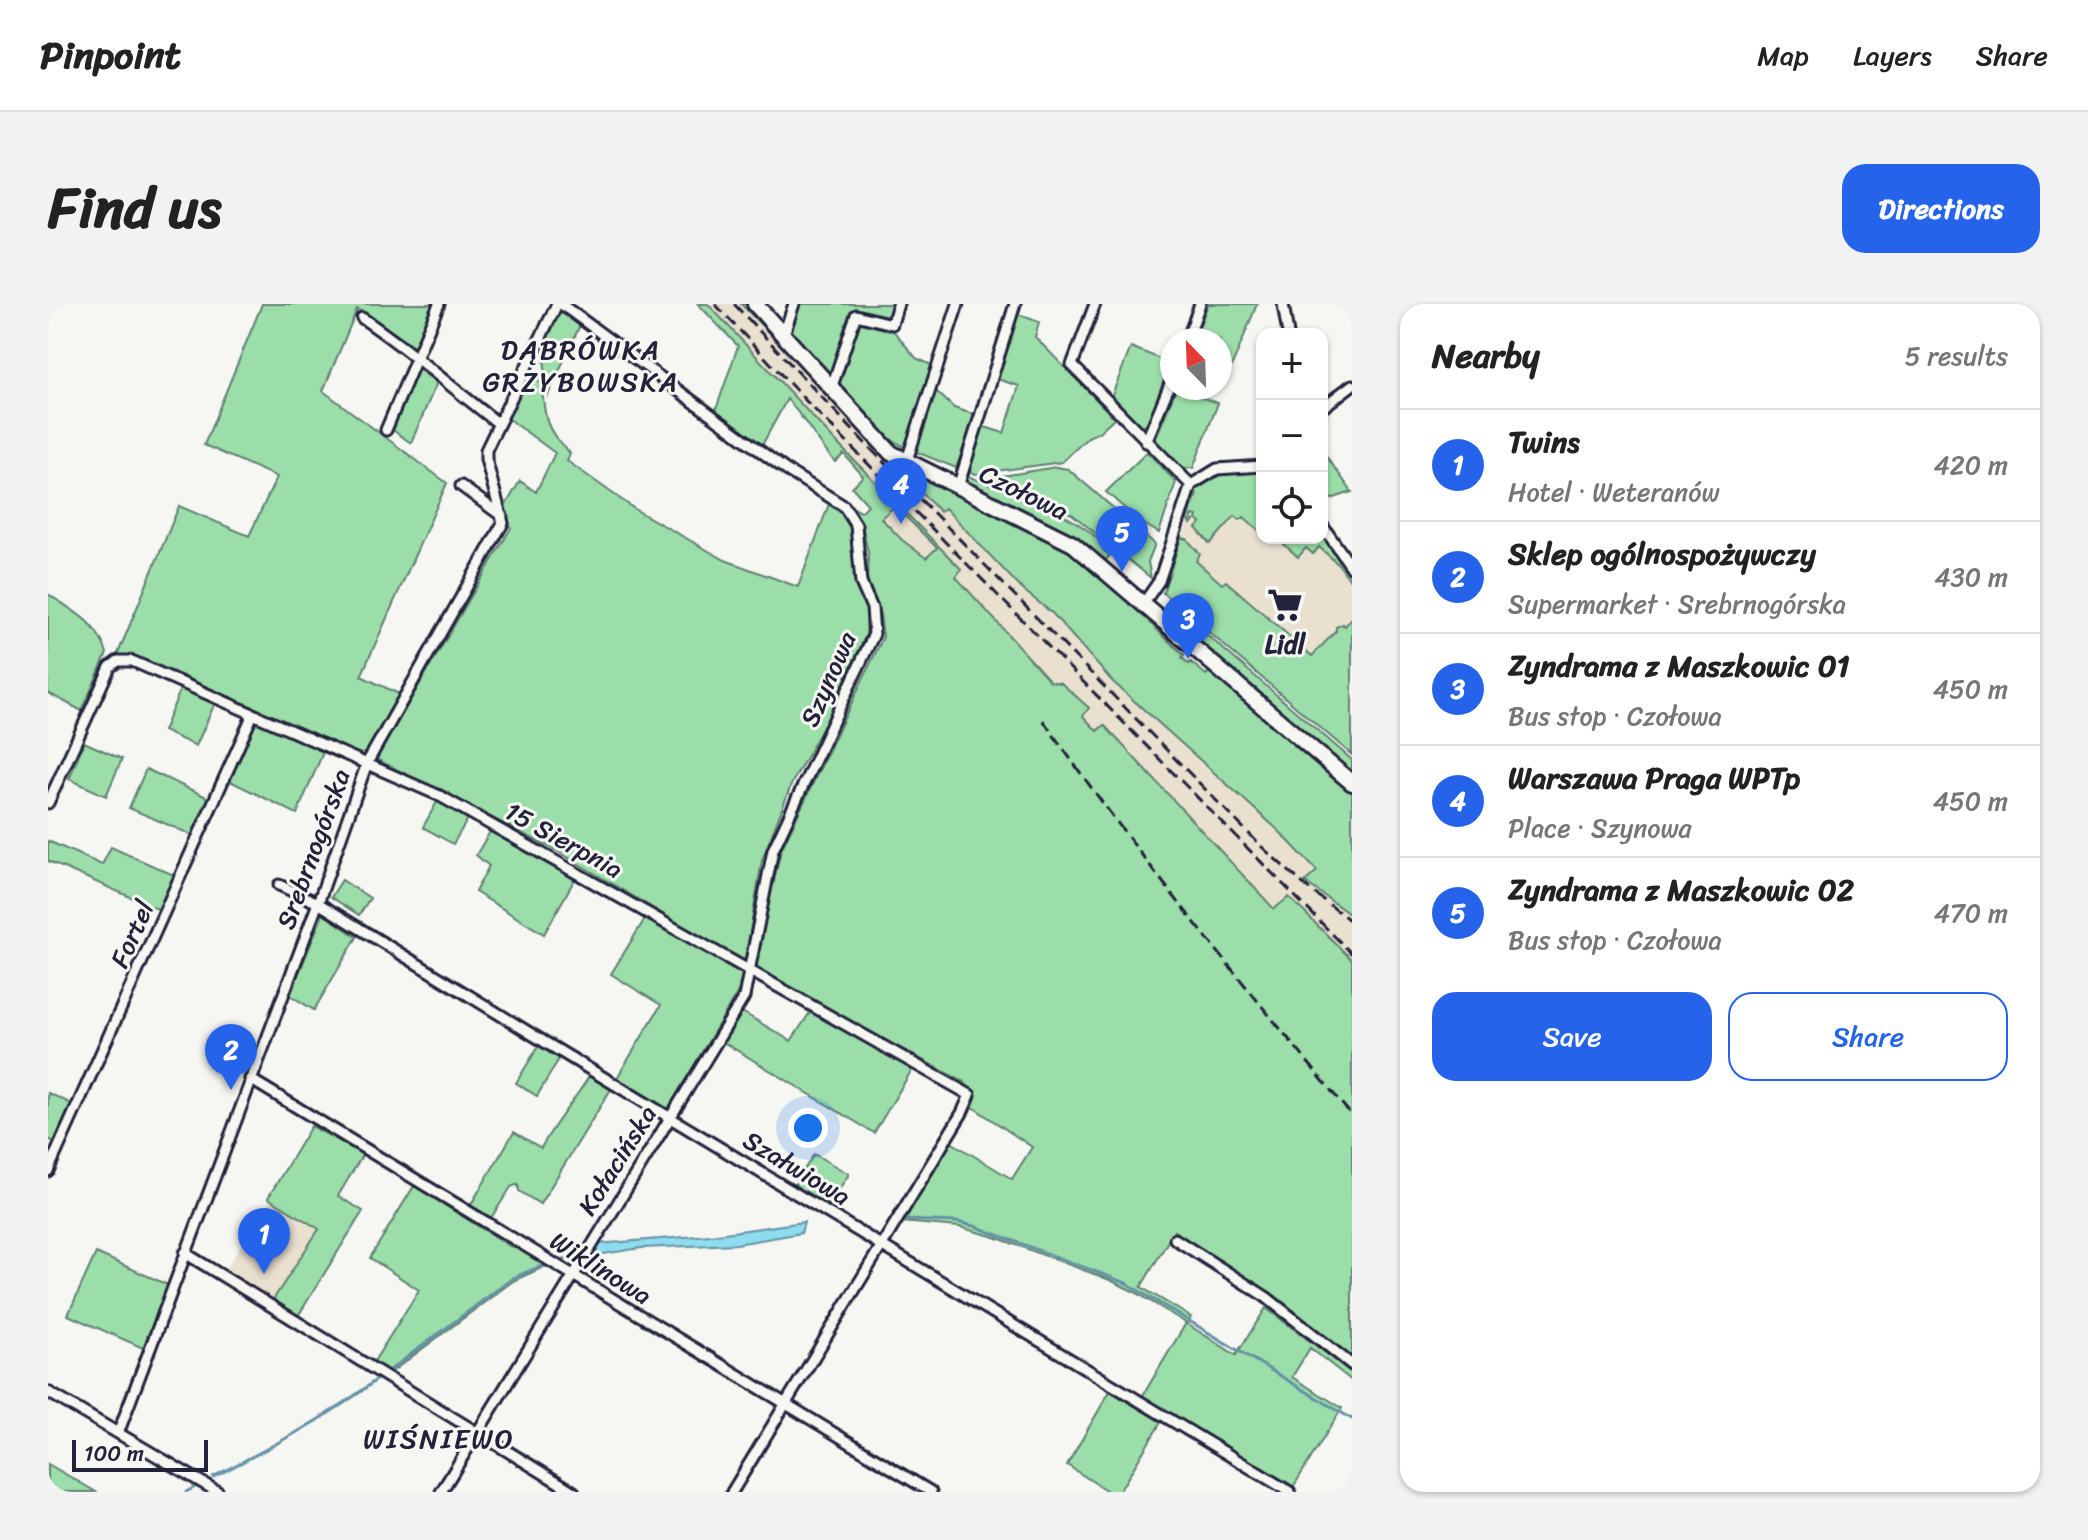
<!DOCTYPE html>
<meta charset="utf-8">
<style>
body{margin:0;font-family:Sriracha,sans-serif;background:#f2f2f2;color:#222}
.controls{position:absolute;right:24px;top:24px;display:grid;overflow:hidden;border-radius:16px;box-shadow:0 2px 6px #0004}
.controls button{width:72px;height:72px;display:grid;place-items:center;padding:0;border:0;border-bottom:2px solid #e0e0e0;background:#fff;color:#222;font:40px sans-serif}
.compass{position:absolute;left:1112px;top:24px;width:72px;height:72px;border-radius:50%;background:#fff;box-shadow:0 2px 6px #0004;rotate:337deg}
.scale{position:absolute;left:24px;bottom:20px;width:136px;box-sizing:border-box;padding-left:8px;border:4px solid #22223b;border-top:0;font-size:22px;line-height:28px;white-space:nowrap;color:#22223b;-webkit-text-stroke:6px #f6f6f2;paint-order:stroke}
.you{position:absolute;left:760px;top:824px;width:28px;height:28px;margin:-20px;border:6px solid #fff;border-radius:50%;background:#1a73e8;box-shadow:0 0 0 12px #1a73e833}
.badge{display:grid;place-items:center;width:52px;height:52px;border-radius:50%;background:#2563eb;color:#fff;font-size:26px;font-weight:700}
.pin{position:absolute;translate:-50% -66px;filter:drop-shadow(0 2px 4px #0008)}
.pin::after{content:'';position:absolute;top:42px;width:28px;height:24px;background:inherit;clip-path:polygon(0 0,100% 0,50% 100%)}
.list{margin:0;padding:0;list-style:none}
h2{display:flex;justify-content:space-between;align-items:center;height:104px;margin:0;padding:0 32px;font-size:34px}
h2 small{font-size:26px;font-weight:400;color:#767676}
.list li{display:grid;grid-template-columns:52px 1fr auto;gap:24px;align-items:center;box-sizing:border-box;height:112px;padding:0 32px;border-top:2px solid #e0e0e0}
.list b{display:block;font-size:30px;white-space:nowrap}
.list p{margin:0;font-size:26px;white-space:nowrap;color:#767676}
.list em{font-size:26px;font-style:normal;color:#767676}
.actions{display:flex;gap:16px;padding:24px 32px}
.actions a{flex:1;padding:18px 0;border:2px solid #2563eb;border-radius:24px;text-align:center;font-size:28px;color:#2563eb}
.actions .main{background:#2563eb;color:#fff}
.icon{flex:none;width:44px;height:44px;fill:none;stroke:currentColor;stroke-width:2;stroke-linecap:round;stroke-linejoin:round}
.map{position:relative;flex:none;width:1304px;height:1188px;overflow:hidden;border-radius:24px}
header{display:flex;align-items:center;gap:48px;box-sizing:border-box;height:112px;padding:0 40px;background:#fff;border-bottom:2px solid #e0e0e0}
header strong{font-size:38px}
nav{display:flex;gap:44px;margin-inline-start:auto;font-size:28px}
.intro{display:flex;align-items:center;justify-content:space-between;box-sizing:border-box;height:192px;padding:0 48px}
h1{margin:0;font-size:56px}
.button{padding:20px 36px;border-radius:24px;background:#2563eb;color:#fff;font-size:28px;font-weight:700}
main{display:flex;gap:48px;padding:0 48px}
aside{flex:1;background:#fff;border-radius:24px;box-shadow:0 2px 6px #0004}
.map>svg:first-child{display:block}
.built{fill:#eae0d0}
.green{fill:#9cdea9;stroke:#5f8072;stroke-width:2;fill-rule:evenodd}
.water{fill:#8edced;stroke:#6392a6;stroke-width:2}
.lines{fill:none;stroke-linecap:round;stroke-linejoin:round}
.stream{stroke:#6392a6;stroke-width:3}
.street-casing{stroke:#22223b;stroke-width:15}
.secondary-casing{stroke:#22223b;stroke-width:20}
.street{stroke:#f6f6f2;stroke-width:9}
.secondary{stroke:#f6f6f2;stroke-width:14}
.rail{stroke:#22223b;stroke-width:3;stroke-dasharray:12 6;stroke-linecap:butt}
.labels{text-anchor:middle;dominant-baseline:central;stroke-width:6;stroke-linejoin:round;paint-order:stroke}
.street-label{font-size:26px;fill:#22223b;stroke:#f6f6f2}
.poi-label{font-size:26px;font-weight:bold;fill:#22223b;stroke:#f6f6f2}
.neighbourhood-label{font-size:28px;letter-spacing:2px;fill:#22223b;stroke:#f6f6f2}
</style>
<header>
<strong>Pinpoint</strong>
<nav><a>Map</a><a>Layers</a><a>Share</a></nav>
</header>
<div class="intro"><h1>Find us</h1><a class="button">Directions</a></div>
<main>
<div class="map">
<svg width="1304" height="1188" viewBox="0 0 1304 1188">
<rect width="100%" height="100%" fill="#f6f6f2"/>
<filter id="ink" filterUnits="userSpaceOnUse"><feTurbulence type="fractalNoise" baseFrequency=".0125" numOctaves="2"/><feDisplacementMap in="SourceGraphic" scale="16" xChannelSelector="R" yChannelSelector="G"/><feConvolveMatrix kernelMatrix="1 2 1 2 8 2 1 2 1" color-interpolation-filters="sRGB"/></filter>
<g filter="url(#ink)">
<path class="built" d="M660,0H693L892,208L897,204L974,285L1004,309L1064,377L1230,526L1304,604V690L1057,421L1049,427L1035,411L1041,405L1002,377L908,272L854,236L833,215L847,201L870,225L873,224L787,137Z
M1214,170V234H1274L1277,236L1274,239L1304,279V314L1266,358L1148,257L1132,237L1150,188Z
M223,895L271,925L225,996L177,966Z"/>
<path class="green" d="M214,0H387L372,36L366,42L309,5L275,87L399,179L313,372L351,390L317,455L80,353L69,352L131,202L201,232L229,173L156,141Z
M650,0H660L787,137L913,265L908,273L1002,377L1013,379L1041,404L1035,412L1049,427L1056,421L1226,605L1241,593L1304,656V1057L1223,993L1126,927L1093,983L1143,1013L1139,1020L1188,1051L1218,1004L1304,1069V1077L1262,1044L1244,1073L1294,1104L1244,1185L1094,1093L1138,1019L1089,989L1062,976L947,933L911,923L852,918L903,838L964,875L984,843L925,803L928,791L916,778L715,671L707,658L733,546L835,333L832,310L819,274L820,248L814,221L800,201L813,208L820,201L804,183L815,172L796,150L787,158C769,138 757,115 739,95L713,143L666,111L690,42ZM847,202L889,244L878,254L854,236L833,214Z
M693,0H700L842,157L1011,237L1104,316L1102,319L1136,351L1134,354L1141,360L1143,358L1158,371L1161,368L1182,381L1304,486V612L1257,578L1269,567L1230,526L1064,377L1004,309L974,285L897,204L892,208Z
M749,0H845L840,13L835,14L807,6L784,75L740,27Z
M1160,0H1209L1184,62L1172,58V36H1146Z
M514,9L532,21L500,91C498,65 487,25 514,9Z
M967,9L991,18L987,33L1066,114L1051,128L1040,133L1014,158L927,170L917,166L930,121L956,129L971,82L946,74Z
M815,16L844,25L868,54L888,63L859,144L838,133L788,82L809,18Z
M1083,43L1122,59L1100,120L1092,122L1064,91Z
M368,64L389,78L363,139L343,125Z
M481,70H486C497,82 494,98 498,113C501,128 512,139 522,149L519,157L588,206L677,256L750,283L781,200L803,217L819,310L818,331L779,416L744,479L714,556L697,659L507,546L328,455L463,224L456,204L472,177L488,188L507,149L458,113Z
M886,85L906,104L928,111L908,164L866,147Z
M1128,85L1170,99L1145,164L1134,165L1107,136Z
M1274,146L1304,188L1274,198Z
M1099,148L1128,178L1111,229L1091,217L1058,188Z
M1008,163L1020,165L1107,240L1100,258L1103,274L1024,210L936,175Z
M1214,166V229L1196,213L1192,216L1187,212L1162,240L1148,224L1153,219L1148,216L1149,212L1145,211L1143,216L1146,217L1143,220L1139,216L1149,190L1146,189L1147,186L1169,171Z
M917,171C963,190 1034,208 1063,250L1058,256L919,181Z
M1274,228L1304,273L1301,275L1291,261L1271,243L1265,250L1258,244L1250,253L1229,234H1274Z
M1133,234L1139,235L1152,250L1148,257L1174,280L1178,277L1264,352L1288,327V323L1295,320L1297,322L1304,314V451L1115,289Z
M0,290C28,309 47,316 59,349L34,407L0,389Z
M1130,306L1304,456V473L1122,315Z
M133,384L167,399L148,442L115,427Z
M209,416L276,446L249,510L182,477Z
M36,438L74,455L58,492L21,475Z
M98,465L163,495L146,532L81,504Z
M390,496L421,513L405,540L375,523Z
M443,526L528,573L496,630L427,588L441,562L428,551Z
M0,537L54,561L63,543L128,572L112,606L0,557Z
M294,576L322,594L311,611L283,593Z
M275,610L309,633L266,706L242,691Z
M598,613L694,669V681L620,805L569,774L613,701L563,670Z
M763,707L865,764L826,829L675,738L694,708L743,737Z
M491,741L512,753L489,792L468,779Z
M542,771L563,785L492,900L471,887L470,880L463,883L443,914L422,902L466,828L493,844C508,817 526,797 542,771Z
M0,789L24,800L8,839L0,835Z
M263,822L315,850L290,892L315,907L250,1012L225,996L271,925L220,894Z
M766,850L801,870L779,904L745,883Z
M366,882L463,943L466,939L500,961L465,977L342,1069L325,1059L371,986L322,954Z
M48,949L120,981L95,1044L20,1011Z
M1062,1087L1113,1118L1071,1188H1061L1019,1161Z
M0,1160L48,1188H0Z"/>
<path class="water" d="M756,918L753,929L689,940L593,944L543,952L549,940L662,931Z"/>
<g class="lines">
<path class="stream" d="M857,916L909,918L926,922L1078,979L1304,1115
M516,956L524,954
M342,1066L465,974L498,960
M165,1173C221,1144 278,1115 328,1076
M138,1188L151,1181"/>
<g class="street-casing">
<path id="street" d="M1047,0L1024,61L1143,181
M1235,0L1240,30
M314,14C362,46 404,84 450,119
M735,33L746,0
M1139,36L1152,0
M783,85L808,11L844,20L850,0
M1274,104L1304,81
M338,126L391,0
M1098,138L1124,75
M858,159L910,0
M413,182L454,212
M910,183L967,0
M1274,221L1304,264
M1095,300L1111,277L1143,181L1169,165L1214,162
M0,499L62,363L70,357H84L392,492L922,791L914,809L684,1188
M231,581L270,599L490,734L1242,1188
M202,775L883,1188
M0,867L205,410
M1127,935L1218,993L1304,1061
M137,949L526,1188
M0,1088L170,1188
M71,1127L270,599L319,459L455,219L438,155V146L509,0
M393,1188L696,693L725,546L826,330L824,304L813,279L808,221L796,202L738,166L513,0"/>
</g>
<g class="secondary-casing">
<path id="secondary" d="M707,0L843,149L1025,240L1304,479"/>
</g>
<use href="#street" class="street"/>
<use href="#secondary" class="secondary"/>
<path class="rail" d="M667,0L759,98L1304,650
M686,0L816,138L1215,544L1261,585L1304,618
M995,416C1091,554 1197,682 1304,812"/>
</g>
</g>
<defs>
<g id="supermarket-bare" transform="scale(2.76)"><path d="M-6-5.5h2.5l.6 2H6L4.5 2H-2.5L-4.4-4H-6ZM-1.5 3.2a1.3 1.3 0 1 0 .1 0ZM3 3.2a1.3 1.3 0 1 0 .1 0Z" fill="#22223b" stroke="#f6f6f2" stroke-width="2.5" paint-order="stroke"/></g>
</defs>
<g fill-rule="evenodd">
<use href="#supermarket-bare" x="1237" y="301"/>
</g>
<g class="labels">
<g class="street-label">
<text transform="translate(976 188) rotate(26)">Czołowa</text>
<text transform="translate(780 375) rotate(-66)">Szynowa</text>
<text transform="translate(516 536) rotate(29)">15 Sierpnia</text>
<text transform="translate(265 545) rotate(-70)">Srebrnogórska</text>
<text transform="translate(84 630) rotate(-66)">Fortel</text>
<text transform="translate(569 856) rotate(-58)">Kołacińska</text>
<text transform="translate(749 864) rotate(31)">Szałwiowa</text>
<text transform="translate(553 964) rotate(32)">Wiklinowa</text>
</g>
<g class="poi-label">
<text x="1237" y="340">Lidl</text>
</g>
<g class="neighbourhood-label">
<text x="533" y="45">DĄBRÓWKA<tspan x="533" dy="32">GRZYBOWSKA</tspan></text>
<text x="391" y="1134">WIŚNIEWO</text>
</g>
</g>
</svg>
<div class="controls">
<button>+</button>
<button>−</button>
<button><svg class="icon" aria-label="locate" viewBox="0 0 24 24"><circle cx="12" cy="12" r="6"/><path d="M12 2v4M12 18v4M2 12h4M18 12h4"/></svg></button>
</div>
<svg class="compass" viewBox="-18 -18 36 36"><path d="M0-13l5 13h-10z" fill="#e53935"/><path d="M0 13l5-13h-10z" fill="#767676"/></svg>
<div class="scale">100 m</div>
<div class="you"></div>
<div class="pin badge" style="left:216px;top:970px">1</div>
<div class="pin badge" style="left:183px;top:786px">2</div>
<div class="pin badge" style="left:1140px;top:355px">3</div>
<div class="pin badge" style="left:853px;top:220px">4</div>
<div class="pin badge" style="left:1074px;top:268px">5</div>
</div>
<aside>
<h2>Nearby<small>5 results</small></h2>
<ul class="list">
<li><span class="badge">1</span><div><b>Twins</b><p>Hotel · Weteranów</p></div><em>420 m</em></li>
<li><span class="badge">2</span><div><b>Sklep ogólnospożywczy</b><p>Supermarket · Srebrnogórska</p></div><em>430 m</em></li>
<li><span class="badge">3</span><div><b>Zyndrama z Maszkowic 01</b><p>Bus stop · Czołowa</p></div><em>450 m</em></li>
<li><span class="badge">4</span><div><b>Warszawa Praga WPTp</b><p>Place · Szynowa</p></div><em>450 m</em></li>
<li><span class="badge">5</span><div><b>Zyndrama z Maszkowic 02</b><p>Bus stop · Czołowa</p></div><em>470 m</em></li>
</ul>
<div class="actions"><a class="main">Save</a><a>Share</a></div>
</aside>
</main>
